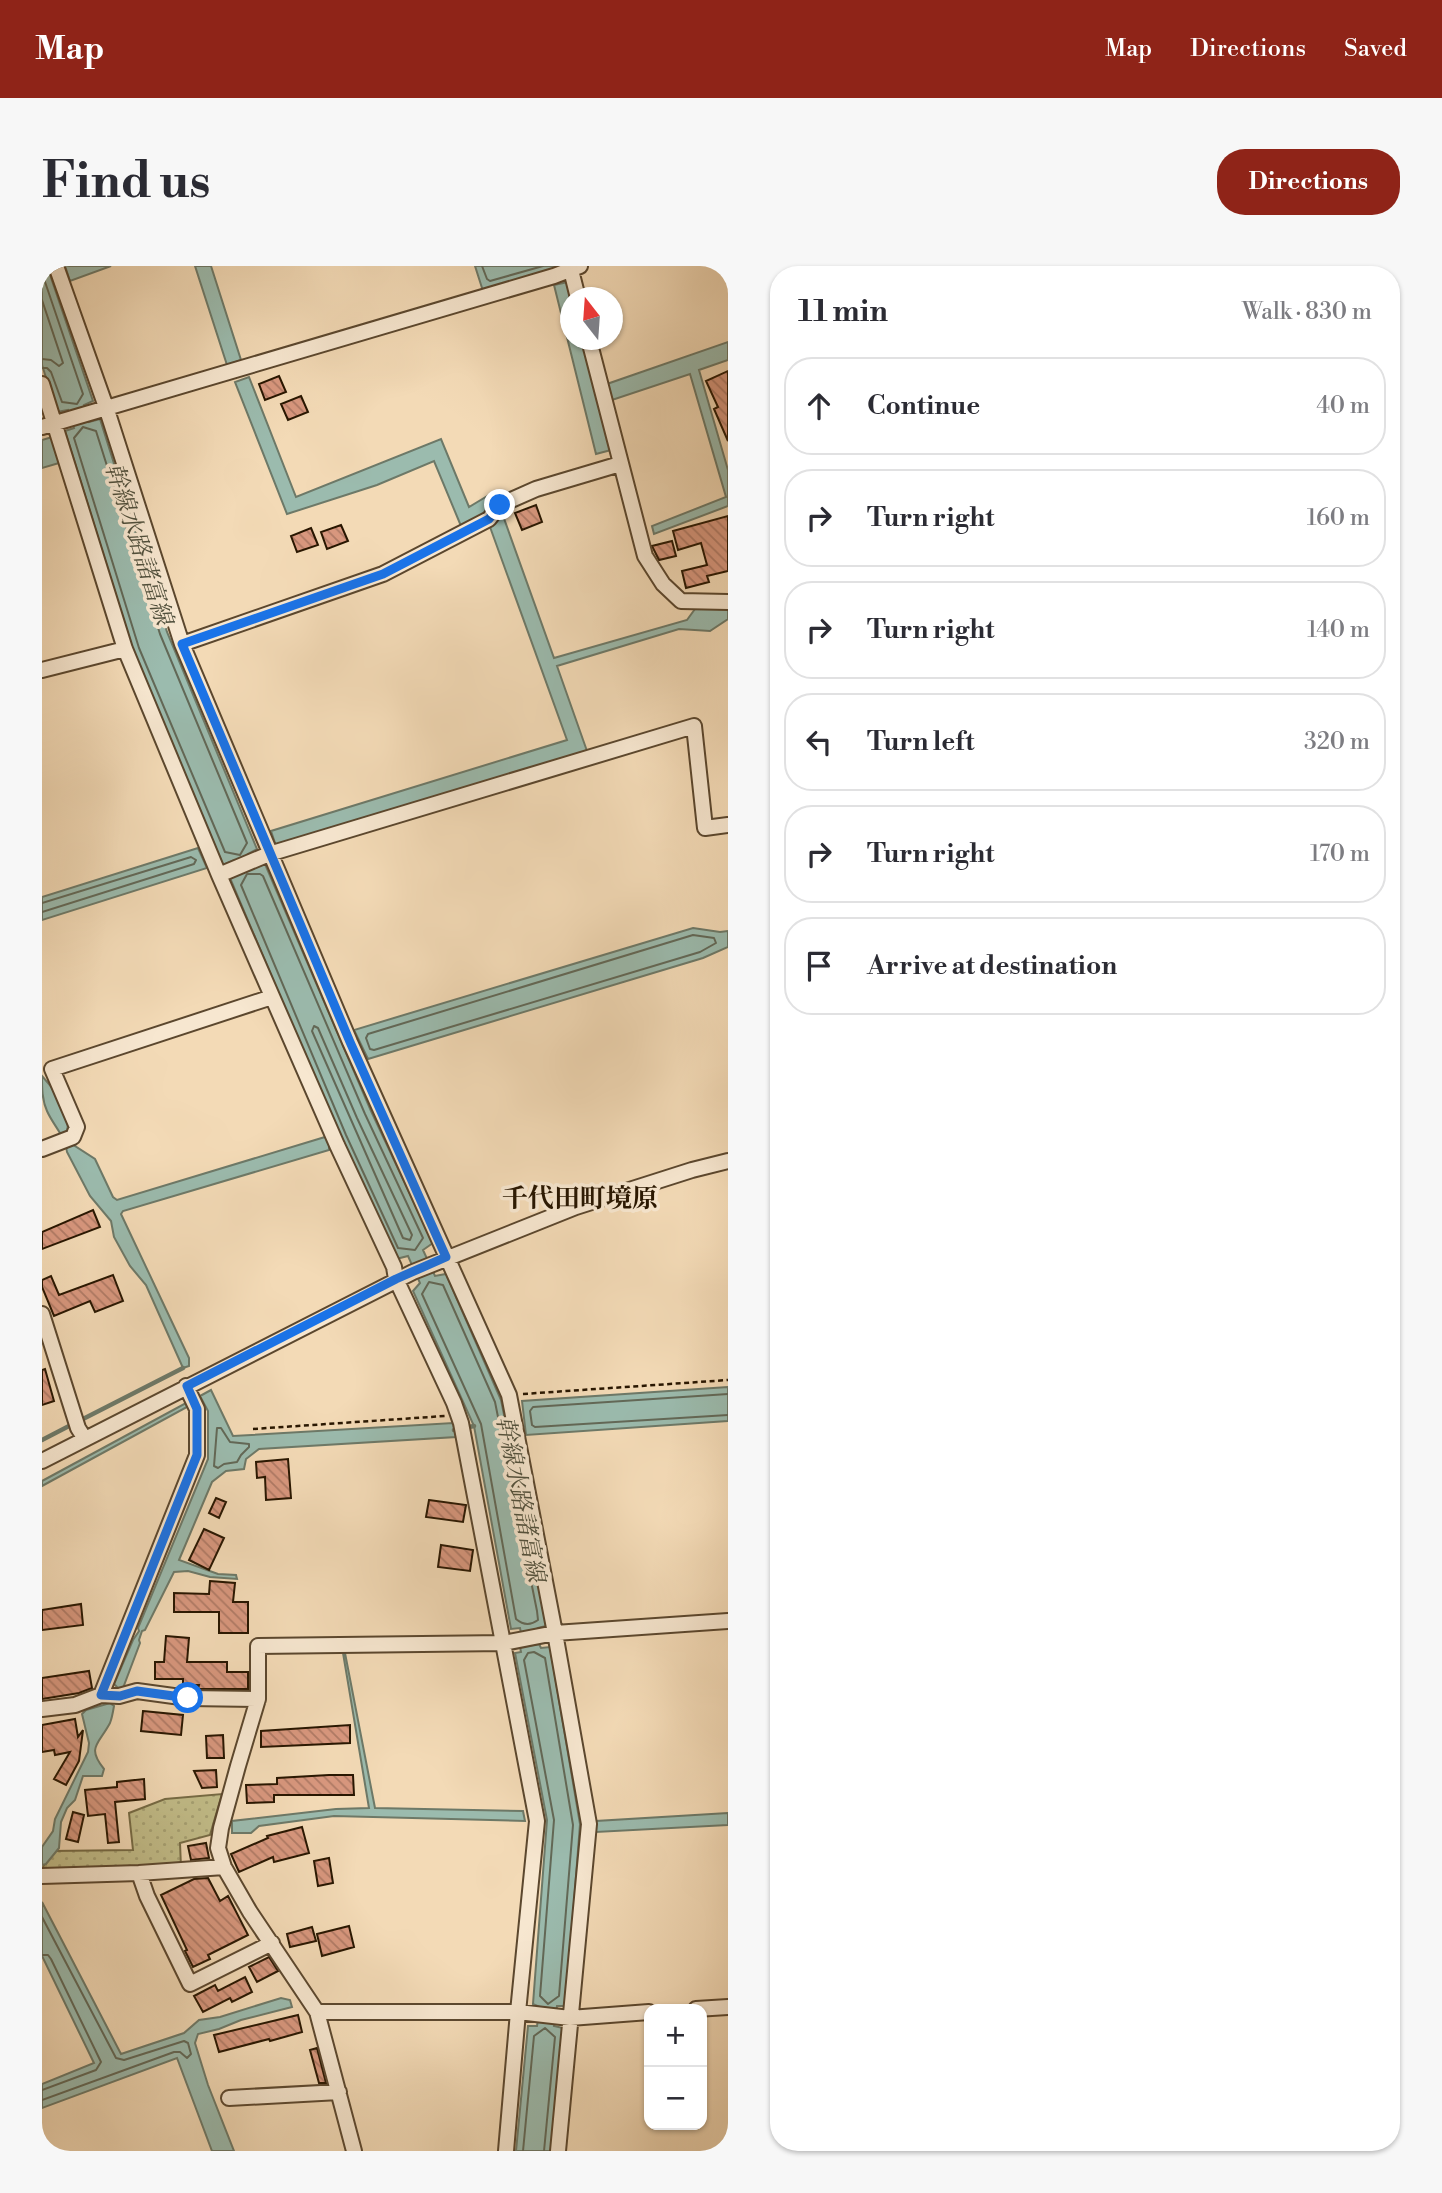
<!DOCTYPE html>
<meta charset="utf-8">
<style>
body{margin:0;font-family:"Libre Bodoni","Noto Serif JP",serif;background:#f7f7f7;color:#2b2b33}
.controls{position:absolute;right:21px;bottom:21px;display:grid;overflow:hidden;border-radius:14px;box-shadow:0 2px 5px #0004}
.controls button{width:63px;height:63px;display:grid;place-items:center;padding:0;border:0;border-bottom:2px solid #e1e1e2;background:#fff;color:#2b2b33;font:35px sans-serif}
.compass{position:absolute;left:518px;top:21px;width:63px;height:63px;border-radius:50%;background:#fff;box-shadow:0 2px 5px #0004;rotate:343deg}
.stop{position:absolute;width:21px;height:21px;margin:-16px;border:5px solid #1a73e8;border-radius:50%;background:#fff}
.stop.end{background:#1a73e8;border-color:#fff;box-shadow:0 2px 7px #0008}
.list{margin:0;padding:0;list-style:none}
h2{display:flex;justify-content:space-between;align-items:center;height:91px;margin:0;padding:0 28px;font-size:30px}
h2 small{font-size:23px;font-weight:400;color:#7c7c81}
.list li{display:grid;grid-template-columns:46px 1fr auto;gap:21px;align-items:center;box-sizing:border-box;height:98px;margin:0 14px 14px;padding:0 14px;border:2px solid #e1e1e2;border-radius:28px}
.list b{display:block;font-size:26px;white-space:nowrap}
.list em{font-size:23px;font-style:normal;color:#7c7c81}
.icon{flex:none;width:38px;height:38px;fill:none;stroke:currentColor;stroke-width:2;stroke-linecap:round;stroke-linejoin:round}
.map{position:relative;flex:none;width:686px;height:1885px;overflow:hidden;border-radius:28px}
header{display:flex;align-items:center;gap:42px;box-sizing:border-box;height:98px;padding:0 35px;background:#8f2418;color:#fff}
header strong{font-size:33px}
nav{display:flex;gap:38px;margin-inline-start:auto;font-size:24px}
.intro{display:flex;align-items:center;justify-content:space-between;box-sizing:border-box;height:168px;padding:0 42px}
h1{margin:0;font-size:49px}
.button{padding:18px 32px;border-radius:28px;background:#8f2418;color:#fff;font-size:24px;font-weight:700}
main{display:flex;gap:42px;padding:0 42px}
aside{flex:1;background:#fff;border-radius:28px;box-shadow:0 2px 5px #0004}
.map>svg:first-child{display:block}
.grass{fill:url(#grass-dots);stroke:#756a44;stroke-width:2}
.water{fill:#9bbbae;stroke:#6d7968;stroke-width:2}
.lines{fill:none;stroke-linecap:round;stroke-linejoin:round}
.shore{stroke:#626857;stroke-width:2}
.stream{stroke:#6d7968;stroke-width:4.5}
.building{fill:url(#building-back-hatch);stroke:#281600;stroke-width:2}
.minor-casing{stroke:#5b472e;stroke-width:18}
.path{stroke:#281600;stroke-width:2.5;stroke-dasharray:5 3.5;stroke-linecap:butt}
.minor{stroke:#f7e7d0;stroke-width:14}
.route{stroke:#1a73e8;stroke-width:9}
.labels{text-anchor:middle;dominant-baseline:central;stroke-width:7;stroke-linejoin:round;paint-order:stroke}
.water-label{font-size:24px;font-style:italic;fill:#50503d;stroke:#f7e7d0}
.quarter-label{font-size:26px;font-weight:bold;fill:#281600;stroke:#f7e7d0}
</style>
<header>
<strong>Map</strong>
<nav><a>Map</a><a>Directions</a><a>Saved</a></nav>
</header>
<div class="intro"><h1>Find us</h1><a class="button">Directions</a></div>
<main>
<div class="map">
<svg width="686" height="1885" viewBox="0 0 686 1885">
<defs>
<pattern id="grass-dots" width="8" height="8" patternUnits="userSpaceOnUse" patternTransform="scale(1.75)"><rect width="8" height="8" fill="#c2bd89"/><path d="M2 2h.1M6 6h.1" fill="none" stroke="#a7a274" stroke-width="1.8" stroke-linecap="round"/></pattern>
<pattern id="building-back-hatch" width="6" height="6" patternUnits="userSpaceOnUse" patternTransform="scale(1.75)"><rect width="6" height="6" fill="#d8977e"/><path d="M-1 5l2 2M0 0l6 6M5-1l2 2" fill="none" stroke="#af7a65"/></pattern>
</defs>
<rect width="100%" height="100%" fill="#f3dab6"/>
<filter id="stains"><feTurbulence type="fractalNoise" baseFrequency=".00286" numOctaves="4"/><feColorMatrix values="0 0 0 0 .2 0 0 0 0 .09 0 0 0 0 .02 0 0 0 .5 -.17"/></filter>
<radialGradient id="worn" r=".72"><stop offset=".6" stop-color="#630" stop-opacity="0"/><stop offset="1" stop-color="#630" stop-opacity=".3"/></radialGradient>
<path class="grass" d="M180,1528L168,1569L138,1577L139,1601L0,1603L9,1585L91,1584L87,1547L123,1533Z"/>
<path class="water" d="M0,0H5L51,135L42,139L47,156L58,153L125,366L215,583L206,588L212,602L223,598L329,845L391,977L381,984L393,1010L404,1008L459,1134L502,1345L504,1360L496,1362L497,1364L479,1367L478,1362L469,1363L432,1160L371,1025L378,1017L366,990L354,993L298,872L188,612L198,608L192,594L181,599L91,384L23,165L32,162L26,144L15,146L0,99Z
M23,0H69L28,15Z
M153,0H169L199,94L185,99Z
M433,0H522L441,25Z
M526,16L530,31L528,32V74H541L569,184L554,188L512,19Z
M686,76V94L657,104L686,204V240L612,268L610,260L684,231L648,108L570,134L565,118Z
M207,111L254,231L399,173L427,241L447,229L460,247L512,392L645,354L653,343H686V353L668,365L637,363L515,400L545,485L234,580L229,565L525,474L448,261L452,255L446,246L419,260L392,195L335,219L245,248L193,116Z
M10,171L17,197L0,202V174Z
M156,582L165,602L0,654V631Z
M651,662L678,666L686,665V681L661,692L326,793L312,764Z
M0,810L12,824L26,857L25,867L30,878L53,893L71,931L75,934L283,871L287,877V884L81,945L79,948L147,1092V1100L141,1102L104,1019L88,1000L72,971L69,955L48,930L25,886C24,871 11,859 5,845C0,834 0,822 0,810Z
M686,1121V1155L484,1169L480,1135Z
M169,1124L191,1170L411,1157L414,1171L217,1183L204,1193L202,1203L184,1205L170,1216L137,1294L176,1308L194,1309L195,1313L168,1311L146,1305L132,1306L103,1364L100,1365L97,1374L98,1377L81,1422H76L72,1418L91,1374L97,1365L96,1362L166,1193V1145L158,1130Z
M144,1137L145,1141L0,1220V1215Z
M497,1378L499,1382L508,1381L538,1558L524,1740H515L512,1760L521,1762L509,1885H474L486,1760H495L498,1741L491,1738L505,1554L473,1387L479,1386L478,1381Z
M301,1387H303L333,1542L481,1545L483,1555L292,1550L217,1560L209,1567H190V1555L294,1543L327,1542Z
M68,1437L72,1440C71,1446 70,1452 68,1457C57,1478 44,1481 62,1503L60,1510H41L33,1534L25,1542L19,1556L17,1582L4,1598L0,1599V1581L11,1565L13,1553L46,1486L47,1477L40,1448L44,1444Z
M686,1547V1559L554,1566V1555Z
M0,1636L79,1788L142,1767L157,1754L178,1751L239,1732L248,1734L250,1741L199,1754L177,1763L156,1768L153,1777L166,1819L192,1885H170L135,1792L0,1842V1818L52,1797L0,1690Z"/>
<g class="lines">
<path class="shore" d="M440,0L445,13L448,15L501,0
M0,7L41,128L35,138L20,136L9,106L5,102H0
M0,34L21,97L17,100L9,94L0,93
M41,161L54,165L118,368L205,577L198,589L183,586L97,382L32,172Z
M205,608H218L221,610L323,848L381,972L373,984L356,982L304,869L199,619Z
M0,637L149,591L154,594L152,598L0,646
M651,669L672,672L674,677L658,686L332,784L328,783L324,772L326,768Z
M272,760L276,762L315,852L370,969L368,974L361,972L270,765Z
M387,1016L401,1019L453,1136L495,1345L496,1354C488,1360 481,1359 474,1353L439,1158L380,1028Z
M686,1128L491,1141L488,1145L490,1159L493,1161L686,1149
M175,1162H179L188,1176L207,1178V1181L199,1189L195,1196L182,1198L176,1202L172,1200Z
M492,1386L503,1392L531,1559L517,1730L506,1738L498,1730L512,1554L482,1394L486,1387Z
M0,1651L74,1792L82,1794L142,1775L146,1777L149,1788L145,1792L138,1786H132L0,1834
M0,1689H6L9,1693L59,1796L54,1804L0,1824
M481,1885L492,1770L503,1762L513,1771L502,1885"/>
<path class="stream" d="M41,1153L141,1102
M412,1164L432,1160
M0,1174L27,1160"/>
</g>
<path class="building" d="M686,105V175L672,143L676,141L664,115Z
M237,110L244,126L223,134L217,118Z
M259,130L266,146L246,154L239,138Z
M494,239L500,256L480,264L473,247Z
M686,250V305L665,310L667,316L644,322L640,305L665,299L659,277L636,284L631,265Z
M299,259L306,275L285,283L279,266Z
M269,262L276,279L255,286L249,270Z
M630,275L634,290L617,294L610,280Z
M51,944L58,961L0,983V966Z
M71,1009L81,1035L53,1046L48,1035L12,1050L0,1021V1014L9,1010L17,1029Z
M3,1103L12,1135L0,1139V1104Z
M246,1193L249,1232L224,1234L223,1211L215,1212L214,1196Z
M174,1232L184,1236L177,1252L167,1247Z
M387,1234L424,1239L421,1256L384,1251Z
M162,1263L182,1272L167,1304L147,1294Z
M399,1279L431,1284L428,1305L396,1301Z
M168,1315L193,1317L191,1336H206V1367H177V1346H132V1327L167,1328Z
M39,1338L41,1359L0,1364V1344Z
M124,1370L147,1372L145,1396H185V1406H206V1423H156L157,1419H141V1413H113V1396H122Z
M47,1405L50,1422L37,1427L0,1433V1412Z
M101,1445L141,1449L139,1469L99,1465Z
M33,1453L36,1471L41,1464L37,1495L24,1519L12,1513L28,1486L13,1489L12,1484L0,1486V1459Z
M308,1459V1477L219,1481V1465Z
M181,1469L182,1492H165L164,1470Z
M174,1504L175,1521L160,1522L152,1505Z
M287,1509H311L312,1529H232V1536L205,1537L204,1519L235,1518V1512Z
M102,1513L103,1533L73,1536L77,1576L66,1577L63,1548L46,1550L43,1524L75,1521V1516Z
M31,1546L42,1549L36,1576L24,1573Z
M260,1561L267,1587L232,1596L231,1591L197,1606L189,1588L226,1572L225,1570Z
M164,1577L167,1592L149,1594L146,1580Z
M287,1592L291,1617L276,1620L272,1595Z
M166,1612L178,1635L186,1630L206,1669L166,1689L168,1693L151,1701L143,1685L145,1684L119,1629L152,1613Z
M307,1660L312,1681L280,1690L275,1668Z
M270,1661L274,1675L248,1681L245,1668Z
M227,1691L236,1705L215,1716L207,1701Z
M203,1711L210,1726L190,1736L188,1732L161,1746L152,1730L173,1719L176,1725Z
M256,1749L260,1766L228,1775L227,1773L177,1786L172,1769Z
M275,1782L284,1817H277L268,1784Z"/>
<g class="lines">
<g class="minor-casing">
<path id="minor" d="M14,0L64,141L140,378L308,776L467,1129L513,1367L547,1558L516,1885
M528,0L536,32
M547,74L603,290L621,318L639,335L686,336
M0,118L83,383L177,609L295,879L352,1001L354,1013L412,1137L419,1157L495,1555L476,1746L528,1752L607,1746
M0,161L512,10L538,0
M140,378L341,308L447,253L458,239L494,223L578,198
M0,404L83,383
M177,609L227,588L652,460L663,562L686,559
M0,883L31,871L35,861L10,803L230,731
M0,1048L36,1162L43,1173
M0,1195L371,1006L534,941L650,904L686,895
M59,1429L155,1189V1143L144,1120
M0,1443L33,1439L59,1429L77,1430L95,1425L146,1432L216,1433
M97,1607L105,1630L148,1718L230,1677
M0,1610L97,1607L182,1601
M654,1743L686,1741
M275,1746H476L464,1885
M187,1832L297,1826
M312,1885L275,1746L208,1646L182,1601L176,1582L179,1562L196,1500L216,1433V1380L462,1377L513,1367L686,1355"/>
</g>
<path class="path" d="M481,1128L686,1114
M211,1163L403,1150"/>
<use href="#minor" class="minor"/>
</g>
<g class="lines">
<path class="route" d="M146,1432L95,1425L78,1430L59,1429L155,1189V1143L145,1120L354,1013L404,991L308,776L140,378L341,308L447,253L458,239"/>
</g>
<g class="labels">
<g class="water-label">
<text transform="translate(96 278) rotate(72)">幹線水路諸富線</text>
<text transform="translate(478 1233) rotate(79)">幹線水路諸富線</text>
</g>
<g class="quarter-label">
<text x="538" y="933">千代田町境原</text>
</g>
</g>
<rect width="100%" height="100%" filter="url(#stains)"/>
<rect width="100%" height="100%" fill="url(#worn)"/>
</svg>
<div class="controls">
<button>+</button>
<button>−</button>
</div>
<svg class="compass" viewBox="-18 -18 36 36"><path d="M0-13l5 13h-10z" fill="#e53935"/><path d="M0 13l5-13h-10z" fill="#7c7c81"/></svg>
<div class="stop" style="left:146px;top:1432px"></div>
<div class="stop end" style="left:458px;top:239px"></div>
</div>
<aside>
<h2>11 min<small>Walk · 830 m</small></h2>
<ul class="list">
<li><svg class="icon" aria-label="ahead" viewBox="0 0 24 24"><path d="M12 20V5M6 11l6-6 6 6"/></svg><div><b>Continue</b></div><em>40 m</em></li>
<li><svg class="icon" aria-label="right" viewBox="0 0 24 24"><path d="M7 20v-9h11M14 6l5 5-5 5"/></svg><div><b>Turn right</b></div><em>160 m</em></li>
<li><svg class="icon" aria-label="right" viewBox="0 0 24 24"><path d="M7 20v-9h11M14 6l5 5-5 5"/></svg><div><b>Turn right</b></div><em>140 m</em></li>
<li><svg class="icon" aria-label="left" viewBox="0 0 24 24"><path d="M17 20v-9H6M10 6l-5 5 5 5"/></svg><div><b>Turn left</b></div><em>320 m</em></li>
<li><svg class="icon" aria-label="right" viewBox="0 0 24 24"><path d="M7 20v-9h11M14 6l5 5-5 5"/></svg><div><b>Turn right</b></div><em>170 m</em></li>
<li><svg class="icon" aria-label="arrive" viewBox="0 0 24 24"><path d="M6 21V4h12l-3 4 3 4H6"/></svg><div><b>Arrive at destination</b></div></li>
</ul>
</aside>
</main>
